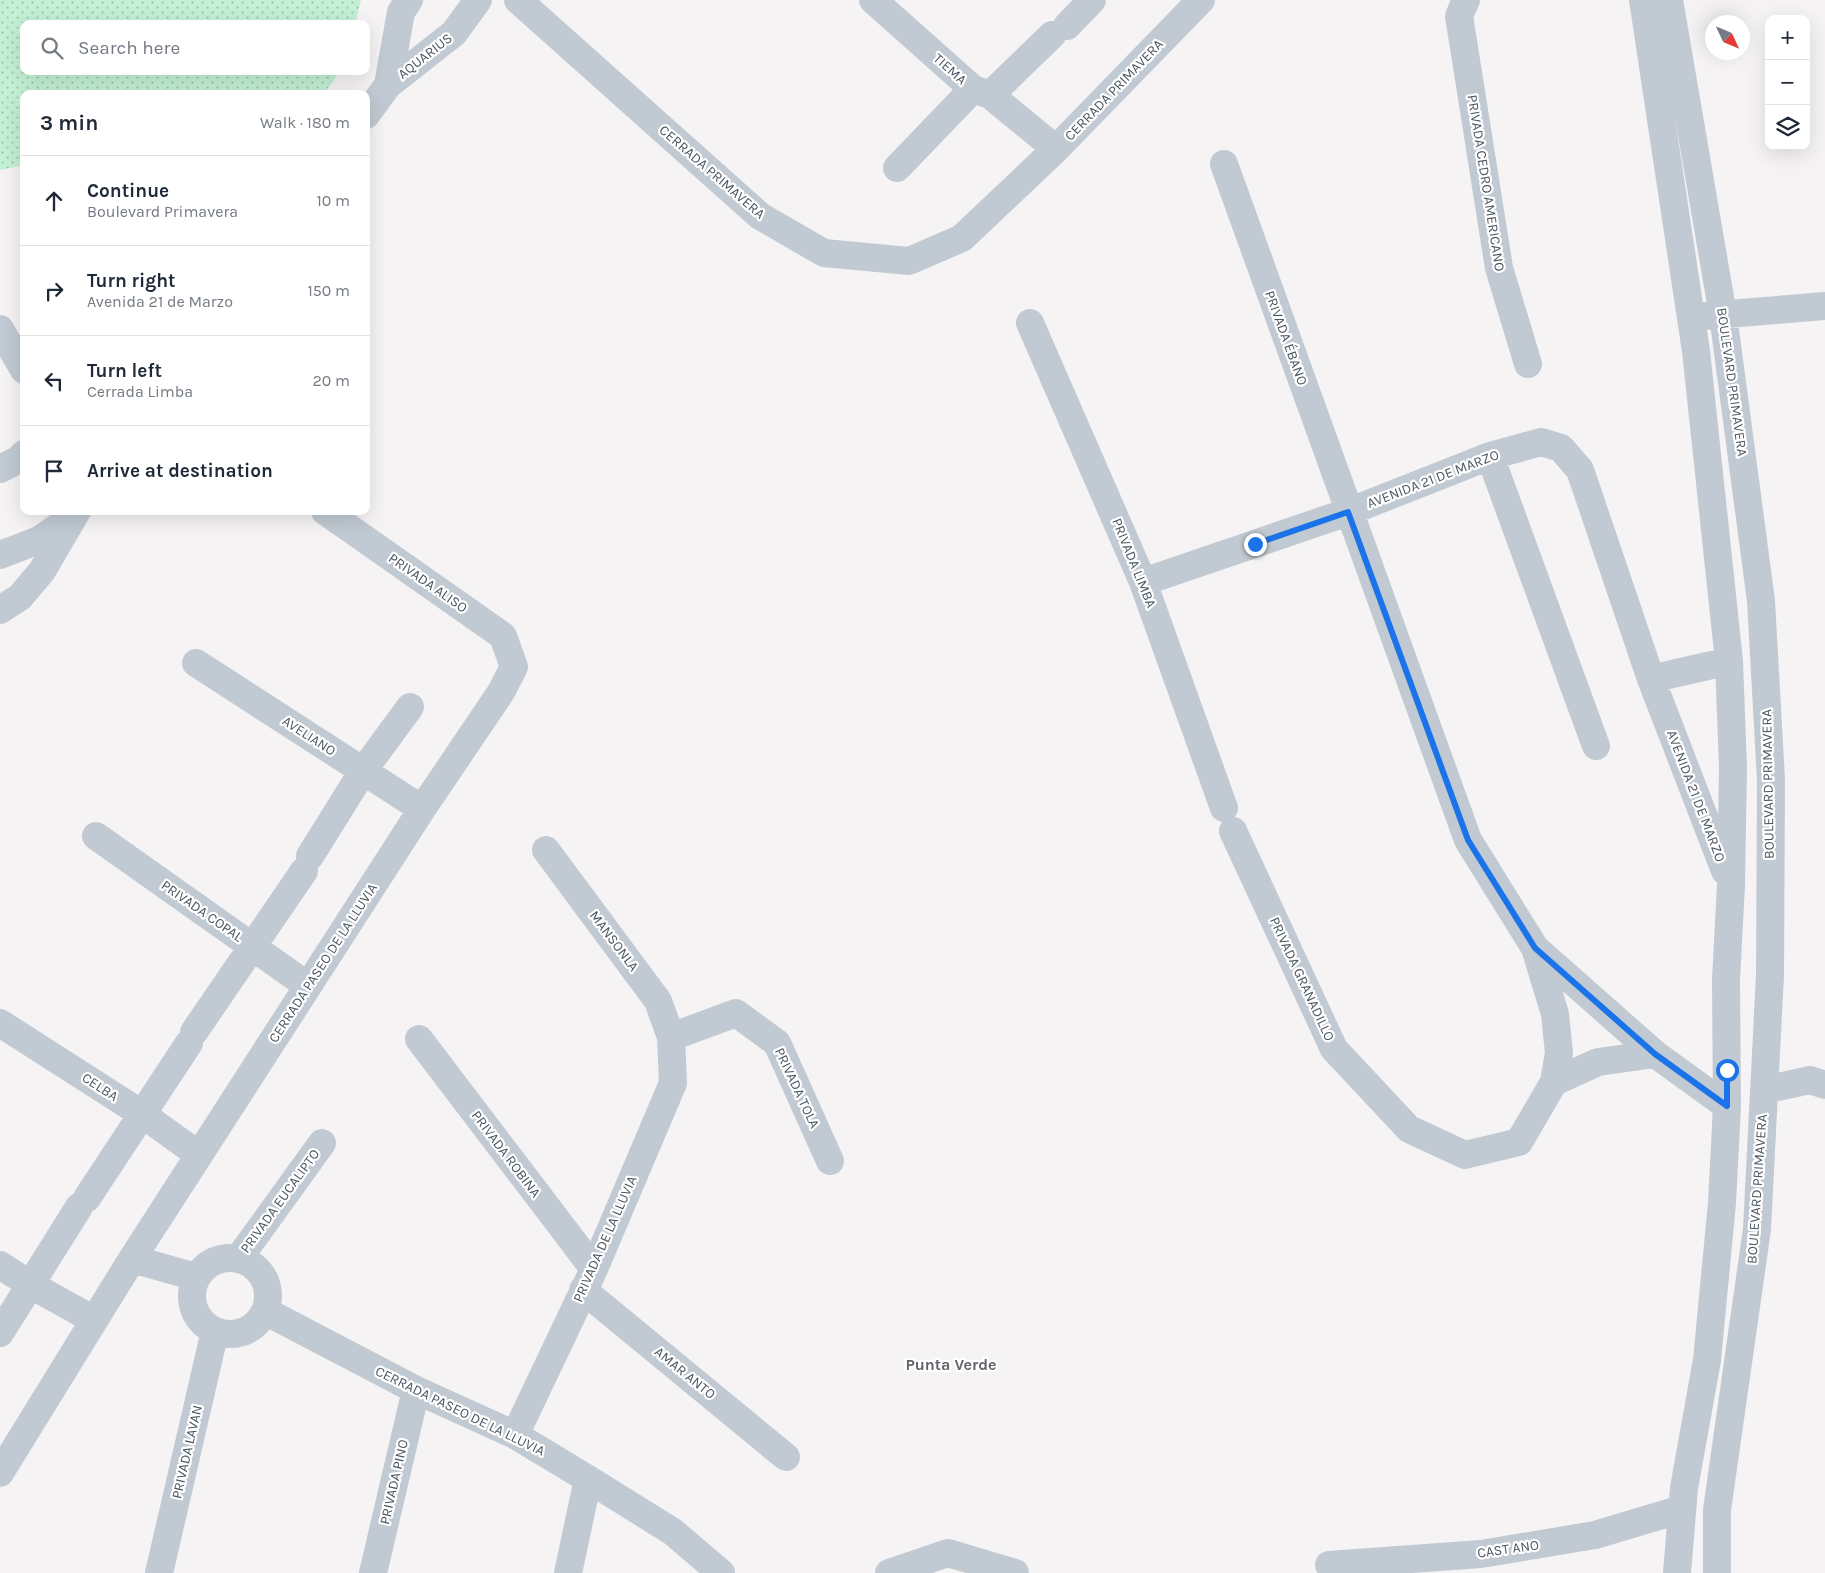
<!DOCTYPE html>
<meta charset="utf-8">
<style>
body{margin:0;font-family:Karla,sans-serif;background:#f2f2f3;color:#1f2937}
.controls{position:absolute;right:15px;top:15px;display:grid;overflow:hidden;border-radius:10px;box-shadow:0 5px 20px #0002}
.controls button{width:45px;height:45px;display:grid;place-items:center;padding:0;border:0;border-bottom:1px solid #e0e1e3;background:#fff;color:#1f2937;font:25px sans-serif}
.compass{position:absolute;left:1705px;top:15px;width:45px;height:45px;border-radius:50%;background:#fff;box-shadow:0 5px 20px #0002;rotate:134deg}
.stop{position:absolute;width:15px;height:15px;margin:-11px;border:4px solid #1a73e8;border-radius:50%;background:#fff}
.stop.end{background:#1a73e8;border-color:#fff;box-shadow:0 1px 5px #0008}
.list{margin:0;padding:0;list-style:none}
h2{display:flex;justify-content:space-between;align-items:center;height:65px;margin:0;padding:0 20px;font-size:21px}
h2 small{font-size:16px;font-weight:400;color:#747a83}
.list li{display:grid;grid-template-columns:32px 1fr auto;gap:15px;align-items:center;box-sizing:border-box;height:90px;padding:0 20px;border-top:1px solid #e0e1e3}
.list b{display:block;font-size:19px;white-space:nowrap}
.list p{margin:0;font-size:16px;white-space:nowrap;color:#747a83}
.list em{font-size:16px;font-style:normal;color:#747a83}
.icon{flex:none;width:28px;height:28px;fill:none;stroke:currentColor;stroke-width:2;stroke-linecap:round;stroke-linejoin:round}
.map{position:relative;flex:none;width:1825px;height:1573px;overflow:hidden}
.search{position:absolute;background:#fff;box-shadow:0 5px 20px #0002;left:20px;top:20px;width:350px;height:55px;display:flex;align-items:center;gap:12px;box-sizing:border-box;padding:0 18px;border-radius:10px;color:#747a83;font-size:19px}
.panel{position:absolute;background:#fff;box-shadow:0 5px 20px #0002;left:20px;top:90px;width:350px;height:425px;border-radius:10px}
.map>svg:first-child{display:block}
.grass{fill:url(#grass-dots)}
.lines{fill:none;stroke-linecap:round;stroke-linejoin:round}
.minor{stroke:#c1cad2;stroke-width:28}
.route{stroke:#1a73e8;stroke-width:6}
.labels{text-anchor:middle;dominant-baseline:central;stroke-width:4.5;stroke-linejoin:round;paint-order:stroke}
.street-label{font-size:14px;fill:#4a5661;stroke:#fff}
.quarter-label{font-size:16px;font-weight:bold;fill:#5f6368;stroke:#fff}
</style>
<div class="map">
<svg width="1825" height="1573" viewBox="0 0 1825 1573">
<defs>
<pattern id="grass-dots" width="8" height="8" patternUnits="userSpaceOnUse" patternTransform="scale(1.25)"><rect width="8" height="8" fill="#c3f1d5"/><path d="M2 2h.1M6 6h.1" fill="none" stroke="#a0c6b0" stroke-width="1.8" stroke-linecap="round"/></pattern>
</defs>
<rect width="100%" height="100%" fill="#f5f3f3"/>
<path class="grass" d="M0,0H361L355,24H24V71H340L324,94H24V165L0,170Z"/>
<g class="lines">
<path class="minor" d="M518,0L760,216L824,253L909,261L962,238L1056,149L1201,0
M873,0L973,89L990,95L1056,149
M1466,0L1459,16L1499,268L1528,364
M1643,0L1696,351L1729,661L1733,768L1731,885L1726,980L1727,1106L1722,1203L1707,1360L1684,1488L1677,1573
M1669,0L1723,315L1761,601L1771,780L1770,975L1757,1229L1717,1510V1573
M1067,26L1092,0
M388,85L401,12L409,0
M990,95L1052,35
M366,115L388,85L454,33L478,0
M1224,164L1468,840L1535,948L1655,1054L1727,1106
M897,168L973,89
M1704,316L1825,306
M1030,323L1143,582L1224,808
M0,329L24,370
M1490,456L1596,746
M0,469L18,460L24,454
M0,555L39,540L68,520
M1143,582L1348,512L1490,456L1541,442L1561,448L1580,470L1651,679L1725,871
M0,610L20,597L42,571L77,511
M196,663L422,809
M1651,679L1729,661
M1233,831L1334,1049L1409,1129L1465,1155L1519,1142L1554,1082L1559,1053L1555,1014L1535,948
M96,836L308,986
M310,856L363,771L410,707
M0,1023L142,1114L199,1155
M194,1032L304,871
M671,1037L736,1013L777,1043L830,1161
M419,1039L594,1269
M1554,1082L1598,1062L1655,1054
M1764,1090L1810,1080L1825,1085
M87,1198L189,1043
M239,1258L322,1143
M192 1296a38 38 0 1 1 76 0a38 38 0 1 1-76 0Z
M132,1259L196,1277
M0,1265L31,1285L94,1320
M583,1290L786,1457
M265,1311L416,1390L515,1435L588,1479L673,1532L721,1573
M0,1333L79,1207
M515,1435L594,1269L673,1083L671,1037L658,1001L546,850
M0,1473L132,1259L422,809L501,692L514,667L503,636L325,511
M1329,1565L1481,1554L1595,1535L1682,1509
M159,1573L215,1331
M373,1573L416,1390
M568,1573L588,1479
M889,1573L948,1553L1015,1573"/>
</g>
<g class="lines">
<path class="route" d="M1255,544L1348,512L1468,840L1535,948L1655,1054L1727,1106V1070"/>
</g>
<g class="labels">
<g class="street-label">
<text transform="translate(425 56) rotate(-38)">AQUARIUS</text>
<text transform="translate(950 69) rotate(42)">TIEMA</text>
<text transform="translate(1114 90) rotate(-46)">CERRADA PRIMAVERA</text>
<text transform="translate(712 172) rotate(41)">CERRADA PRIMAVERA</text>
<text transform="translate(1486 183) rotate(81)">PRIVADA CEDRO AMERICANO</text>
<text transform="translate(1286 338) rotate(70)">PRIVADA ÉBANO</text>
<text transform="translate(1732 382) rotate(82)">BOULEVARD PRIMAVERA</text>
<text transform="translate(1433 479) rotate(-21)">AVENIDA 21 DE MARZO</text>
<text transform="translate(1134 563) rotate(68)">PRIVADA LIMBA</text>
<text transform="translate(428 583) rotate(35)">PRIVADA ALISO</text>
<text transform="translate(309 736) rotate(33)">AVELIANO</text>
<text transform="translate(1768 784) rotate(-91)">BOULEVARD PRIMAVERA</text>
<text transform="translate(1696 796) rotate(69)">AVENIDA 21 DE MARZO</text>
<text transform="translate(202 911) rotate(35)">PRIVADA COPAL</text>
<text transform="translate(614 941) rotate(53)">MANSONLA</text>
<text transform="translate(323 963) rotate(-57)">CERRADA PASEO DE LA LLUVIA</text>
<text transform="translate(1302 979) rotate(65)">PRIVADA GRANADILLO</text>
<text transform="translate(100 1087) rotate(33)">CELBA</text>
<text transform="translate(797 1088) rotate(65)">PRIVADA TOLA</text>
<text transform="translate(506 1154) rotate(53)">PRIVADA ROBINA</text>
<text transform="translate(1757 1189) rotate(-86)">BOULEVARD PRIMAVERA</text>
<text transform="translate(280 1201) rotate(-54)">PRIVADA EUCALIPTO</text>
<text transform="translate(605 1239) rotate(-66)">PRIVADA DE LA LLUVIA</text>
<text transform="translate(685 1373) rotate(39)">AMAR ANTO</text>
<text transform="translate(460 1411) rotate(26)">CERRADA PASEO DE LA LLUVIA</text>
<text transform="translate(187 1452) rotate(-77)">PRIVADA LAVAN</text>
<text transform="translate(394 1482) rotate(-77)">PRIVADA PINO</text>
<text transform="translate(1508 1549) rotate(-8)">CAST ANO</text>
</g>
<g class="quarter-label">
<text x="951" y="1364">Punta Verde</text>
</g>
</g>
</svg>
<div class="controls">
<button>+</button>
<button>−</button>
<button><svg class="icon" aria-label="layers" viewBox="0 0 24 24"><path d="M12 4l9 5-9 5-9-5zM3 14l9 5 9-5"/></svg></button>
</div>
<svg class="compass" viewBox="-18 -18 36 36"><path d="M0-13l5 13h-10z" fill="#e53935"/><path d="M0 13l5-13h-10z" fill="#747a83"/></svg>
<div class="stop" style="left:1727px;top:1070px"></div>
<div class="stop end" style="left:1255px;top:544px"></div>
<div class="search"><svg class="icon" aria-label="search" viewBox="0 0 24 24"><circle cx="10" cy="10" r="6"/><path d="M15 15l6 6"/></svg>Search here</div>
<section class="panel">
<h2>3 min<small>Walk · 180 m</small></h2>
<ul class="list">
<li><svg class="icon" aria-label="ahead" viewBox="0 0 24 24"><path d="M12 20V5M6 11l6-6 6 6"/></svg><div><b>Continue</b><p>Boulevard Primavera</p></div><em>10 m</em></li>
<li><svg class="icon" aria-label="right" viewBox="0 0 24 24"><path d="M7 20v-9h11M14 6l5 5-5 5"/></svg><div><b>Turn right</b><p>Avenida 21 de Marzo</p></div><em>150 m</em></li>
<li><svg class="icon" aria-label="left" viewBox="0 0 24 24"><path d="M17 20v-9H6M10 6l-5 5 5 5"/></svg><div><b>Turn left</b><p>Cerrada Limba</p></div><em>20 m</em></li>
<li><svg class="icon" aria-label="arrive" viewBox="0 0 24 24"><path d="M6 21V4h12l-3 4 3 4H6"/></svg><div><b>Arrive at destination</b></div></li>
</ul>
</section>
</div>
